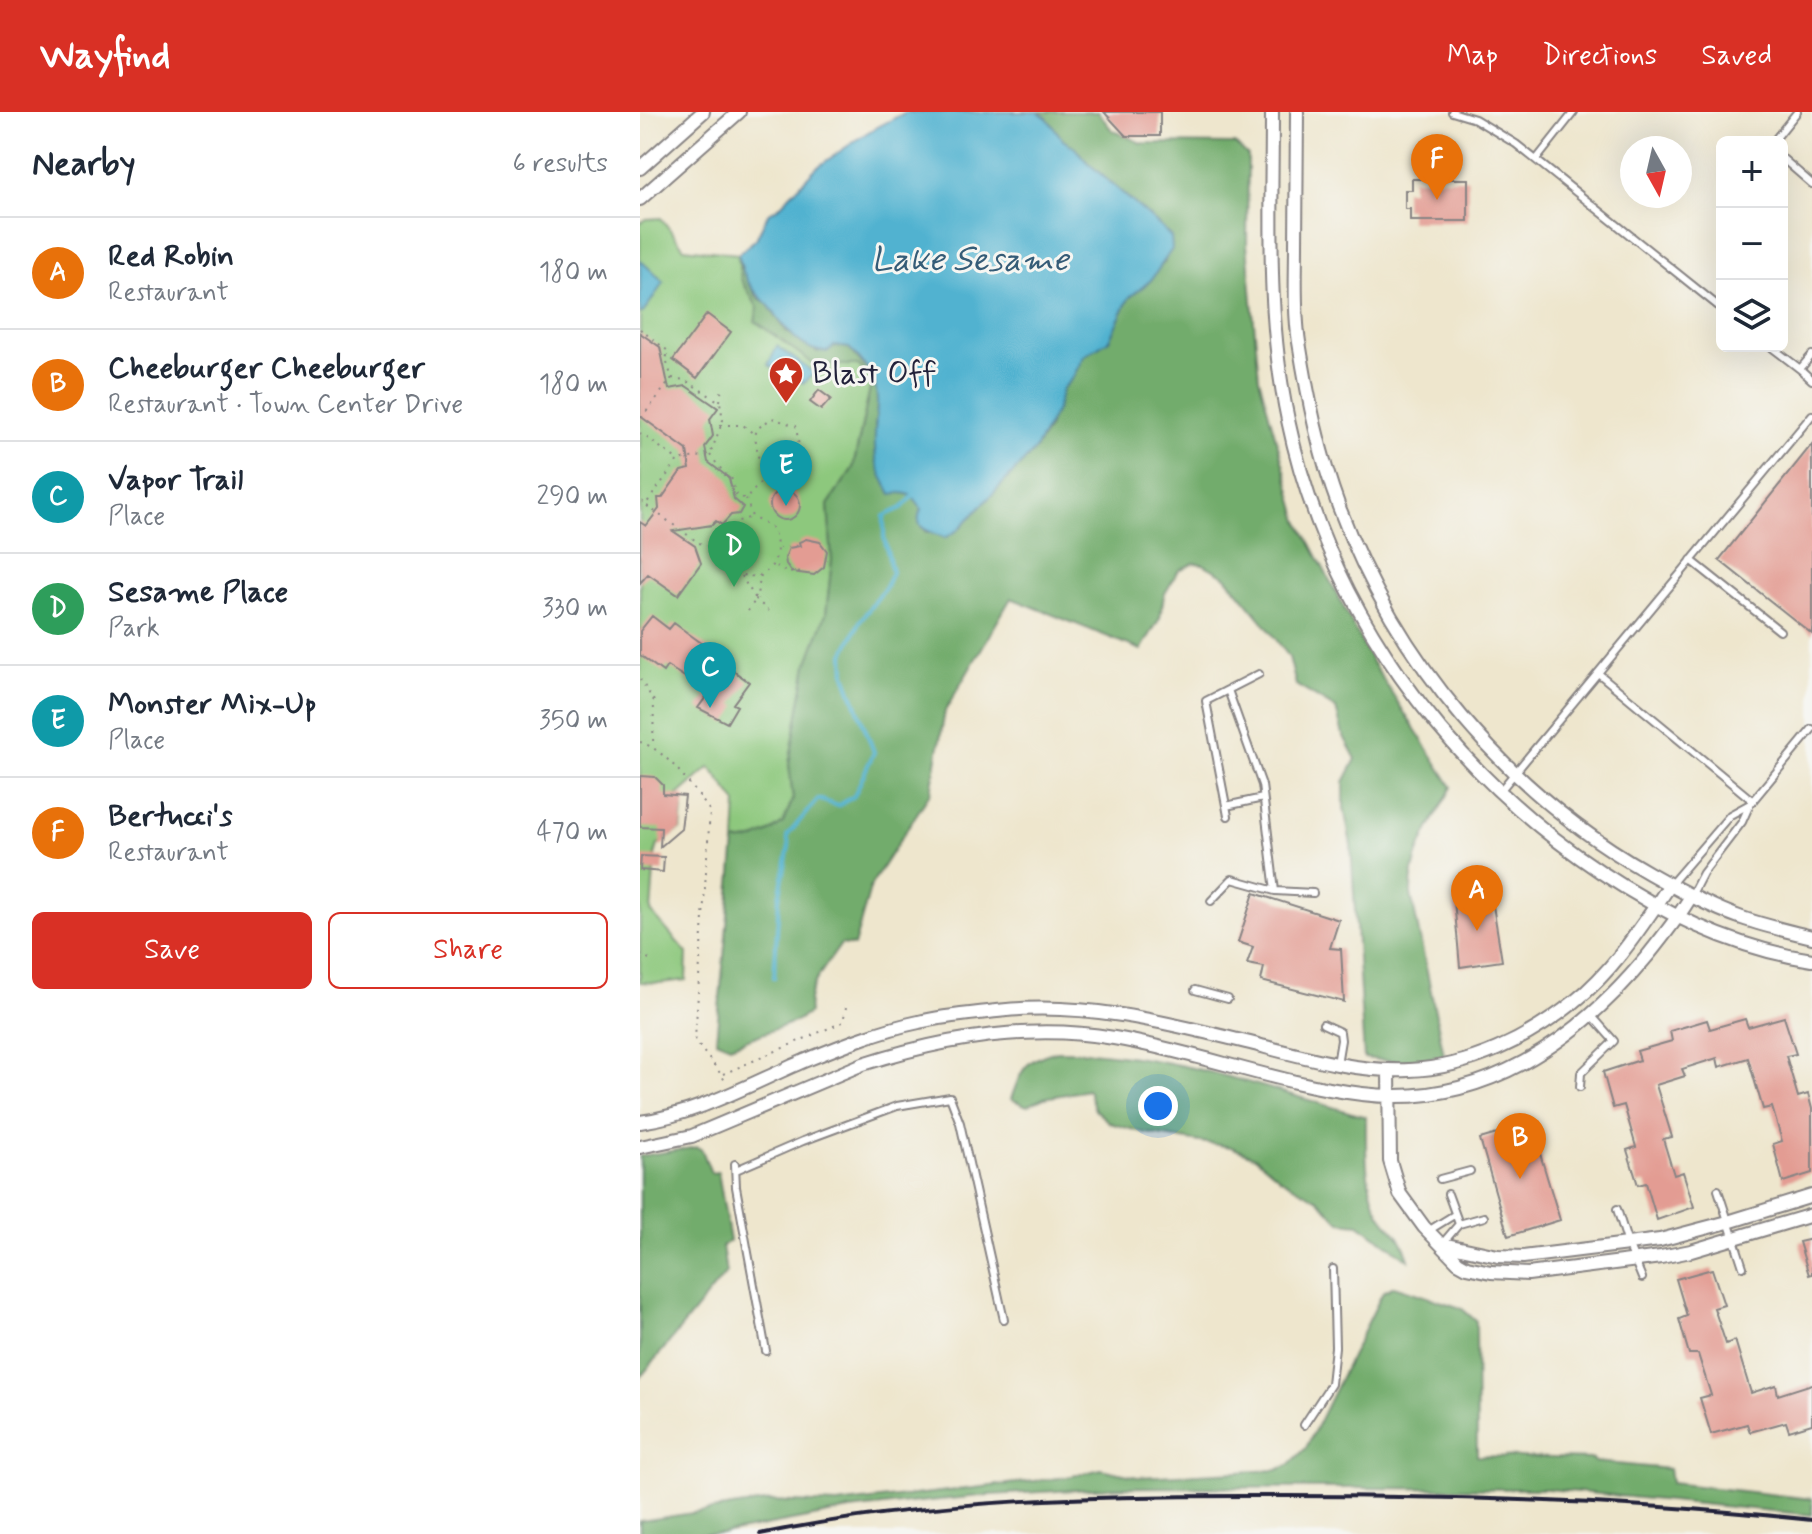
<!DOCTYPE html>
<meta charset="utf-8">
<style>
body{margin:0;font-family:Mynerve,sans-serif;background:#f2f2f3;color:#1f2937}
.controls{position:absolute;right:24px;top:24px;display:grid;overflow:hidden;border-radius:12px;box-shadow:0 8px 32px #0002}
.controls button{width:72px;height:72px;display:grid;place-items:center;padding:0;border:0;border-bottom:2px solid #e0e1e3;background:#fff;color:#1f2937;font:40px sans-serif}
.compass{position:absolute;left:980px;top:24px;width:72px;height:72px;border-radius:50%;background:#fff;box-shadow:0 8px 32px #0002;rotate:172deg}
.you{position:absolute;left:518px;top:994px;width:28px;height:28px;margin:-20px;border:6px solid #fff;border-radius:50%;background:#1a73e8;box-shadow:0 0 0 12px #1a73e833}
.badge{display:grid;place-items:center;width:52px;height:52px;border-radius:50%;background:#d93025;color:#fff;font-size:26px;font-weight:700}
.pin{position:absolute;translate:-50% -66px;filter:drop-shadow(0 2px 4px #0008)}
.pin::after{content:'';position:absolute;top:42px;width:28px;height:24px;background:inherit;clip-path:polygon(0 0,100% 0,50% 100%)}
.list{margin:0;padding:0;list-style:none}
h2{display:flex;justify-content:space-between;align-items:center;height:104px;margin:0;padding:0 32px;font-size:34px}
h2 small{font-size:26px;font-weight:400;color:#747a83}
.list li{display:grid;grid-template-columns:52px 1fr auto;gap:24px;align-items:center;box-sizing:border-box;height:112px;padding:0 32px;border-top:2px solid #e0e1e3}
.list b{display:block;font-size:30px;white-space:nowrap}
.list p{margin:0;font-size:26px;white-space:nowrap;color:#747a83}
.list em{font-size:26px;font-style:normal;color:#747a83}
.actions{display:flex;gap:16px;padding:24px 32px}
.actions a{flex:1;padding:18px 0;border:2px solid #d93025;border-radius:12px;text-align:center;font-size:28px;color:#d93025}
.actions .main{background:#d93025;color:#fff}
.icon{flex:none;width:44px;height:44px;fill:none;stroke:currentColor;stroke-width:2;stroke-linecap:round;stroke-linejoin:round}
.map{position:relative;flex:none;width:1172px;height:1422px;overflow:hidden}
header{display:flex;align-items:center;gap:48px;box-sizing:border-box;height:112px;padding:0 40px;background:#d93025;color:#fff}
header strong{font-size:38px}
nav{display:flex;gap:44px;margin-inline-start:auto;font-size:28px}
main{display:flex}
aside{flex:1;background:#fff}
.map>svg:first-child{display:block}
.green{fill:#8dc87d;stroke:#58755c;stroke-width:2}
.forest{fill:#72ac6c;stroke:#4a6754;stroke-width:2}
.water{fill:#51b2d0;stroke:#3a6a86;stroke-width:2}
.lines{fill:none;stroke-linecap:round;stroke-linejoin:round}
.stream{stroke:#51b2d0;stroke-width:4}
.building{fill:#e39c93}
.service-casing{stroke:#888484;stroke-width:10}
.minor-casing{stroke:#888484;stroke-width:16}
.path{stroke:#888484;stroke-width:2;stroke-dasharray:2 6;stroke-linecap:butt}
.service{stroke:#fff;stroke-width:6}
.minor{stroke:#fff;stroke-width:12}
.rail{stroke:#22223b;stroke-width:4}
.labels{text-anchor:middle;dominant-baseline:central;stroke-width:6;stroke-linejoin:round;paint-order:stroke}
.poi-label{font-size:32px;fill:#22223b;stroke:#f6f6f2;text-anchor:start}
.water-label{font-size:34px;font-style:italic;fill:#355c77;stroke:#f6f6f2}
</style>
<header>
<strong>Wayfind</strong>
<nav><a>Map</a><a>Directions</a><a>Saved</a></nav>
</header>
<main>
<aside>
<h2>Nearby<small>6 results</small></h2>
<ul class="list">
<li><span class="badge" style="background:#e8710a">A</span><div><b>Red Robin</b><p>Restaurant</p></div><em>180 m</em></li>
<li><span class="badge" style="background:#e8710a">B</span><div><b>Cheeburger Cheeburger</b><p>Restaurant · Town Center Drive</p></div><em>180 m</em></li>
<li><span class="badge" style="background:#0f9aa8">C</span><div><b>Vapor Trail</b><p>Place</p></div><em>290 m</em></li>
<li><span class="badge" style="background:#2e9e5b">D</span><div><b>Sesame Place</b><p>Park</p></div><em>330 m</em></li>
<li><span class="badge" style="background:#0f9aa8">E</span><div><b>Monster Mix-Up</b><p>Place</p></div><em>350 m</em></li>
<li><span class="badge" style="background:#e8710a">F</span><div><b>Bertucci's</b><p>Restaurant</p></div><em>470 m</em></li>
</ul>
<div class="actions"><a class="main">Save</a><a>Share</a></div>
</aside>
<div class="map">
<svg width="1172" height="1422" viewBox="0 0 1172 1422">
<rect width="100%" height="100%" fill="#f6f6f2"/>
<filter id="ink" filterUnits="userSpaceOnUse"><feTurbulence type="fractalNoise" baseFrequency=".0125" numOctaves="2"/><feDisplacementMap in="SourceGraphic" scale="16" xChannelSelector="R" yChannelSelector="G"/><feConvolveMatrix kernelMatrix="1 2 1 2 8 2 1 2 1" color-interpolation-filters="sRGB"/></filter>
<filter id="wash" filterUnits="userSpaceOnUse"><feTurbulence type="fractalNoise" baseFrequency=".006" numOctaves="4" result="noise"/><feDisplacementMap in="SourceGraphic" scale="32" xChannelSelector="R" yChannelSelector="G"/><feGaussianBlur stdDeviation="1.8" result="paint"/><feColorMatrix in="noise" values="0 0 0 0 0 0 0 0 0 0 0 0 0 0 0 0 0 1.4 0 .05"/><feComposite in="paint" operator="in"/></filter>
<g filter="url(#wash)">
<rect width="100%" height="100%" fill="#eee6cd"/>
<path class="green" d="M21,106L44,136L98,142L101,167L118,196L175,253H218L232,267L213,356L188,393L192,448L186,502L167,553L149,652L153,687L143,711L132,719L113,728L95,730L97,691L70,655L38,683L43,697L41,717L18,733L15,743L11,800L47,841L46,868L20,871L0,870V111L7,107Z"/>
<path class="forest" d="M398,0H458L472,18L501,31L595,32L608,44L607,132L619,266L659,409L732,550L812,675C793,710 770,742 771,782L804,943C776,950 752,951 724,946L711,733L704,696V670L716,647L703,623L696,597L656,573L649,545L621,507L586,465L563,452L554,451L539,458L524,483L520,506L501,538L371,486L305,599L291,680L231,773L214,834L201,832C187,853 165,875 169,901L154,910L90,934L76,928L95,730L113,728L132,719L143,711L153,687L149,652L167,553L186,502L192,448L188,393L213,356L232,267L218,253H175L115,209L118,196L101,167L98,142L105,165L117,185L127,191L146,219L177,240L194,234L209,236L235,266L239,292L235,311L236,346L251,381C268,380 274,382 281,397C277,407 278,412 286,420L318,418L394,339L408,316L422,277L432,266L444,244L469,227L489,186L511,168L517,157L525,150L521,115L447,50L435,36L423,28L407,6Z
M418,939C524,939 625,976 726,1005C726,1037 724,1070 739,1100C751,1121 762,1120 769,1148L719,1112L700,1110L678,1088L641,1067L615,1045L591,1035L505,1021L470,1011L455,998L448,978L404,986L387,994L371,987C382,956 385,947 418,939Z
M57,1035L62,1038L71,1061L78,1060L90,1129L82,1134L86,1161L0,1266V1044Z
M754,1174L821,1196L836,1209L837,1344L953,1347L955,1350L1029,1357L1031,1371L1172,1387V1403L908,1377L486,1375L351,1383L269,1391L210,1398L82,1422H0V1409L131,1389L197,1392L428,1365L461,1357L498,1365L637,1358L649,1353L666,1336L743,1180Z"/>
<path class="water" d="M266,0H398L407,6L423,28L435,36L447,50L521,115L531,125L532,137L511,168L489,186L469,228L444,244L432,267L422,277L417,297L394,339L318,418L305,426C290,418 272,419 281,397C274,382 267,379 251,382C246,372 237,358 236,347C229,296 255,278 209,236L194,234L187,240C159,239 145,215 130,195C121,185 112,179 106,166C102,159 101,150 98,142L116,127L128,102L139,95L176,56L228,20Z
M0,148L24,170L3,201H0Z
M137,234L174,261L164,271L128,253Z"/>
<g class="lines">
<path class="stream" d="M134,866L139,786L149,734L147,724L178,687L198,694L214,684L234,640L205,563L204,542L220,509L245,476L252,460L244,425V404L262,396L273,384"/>
</g>
<g id="blocks">
<path class="building" d="M464,0H520V24H486Z
M772,67H828V109H770V97H765V78H772Z
M67,202L91,220L57,266L33,248Z
M0,221L20,235L29,277L46,274L78,296L70,307L73,324L65,335L68,350L89,366L94,387L103,395L99,402L91,403L82,413L76,409L72,413L33,419L55,434L61,451L38,483L8,462L0,471V410L6,414L19,397L18,386H22L41,359L50,357L47,338L0,304Z
M179,278L191,287L181,298L170,290Z
M1172,332V522L1079,448Z
M130 393a15 15 0 1 1 30 0a15 15 0 1 1-30 0Z
M166,427L180,430L187,439L184,455L174,463L152,460L146,452L145,446L149,436L160,434L159,430Z
M12,504L29,517L34,511L71,538L67,543L70,545L51,569L27,554L23,560L0,543V519Z
M88,555L109,570L93,592L97,594L87,611L58,596Z
M0,664L15,665L23,673V682L45,684L41,717L20,735L21,716L0,715Z
M1,744L24,745L23,760L0,758Z
M614,781L699,808L690,836L701,837L704,890L621,869L624,855L607,852L613,835L598,830Z
M851,781L862,849L820,855L814,788Z
M1144,905L1156,942L1146,944L1158,985L1168,982L1172,997V1061L1143,1070L1133,1032L1142,1029L1132,995L1123,997L1108,946L1079,955L1077,946L1042,957L1045,964L1016,973L1032,1025L1023,1027L1034,1063L1043,1060L1054,1095L1017,1108L1006,1071L998,1073L987,1038L996,1035L984,993L973,996L963,960L1000,948L997,939L1032,929L1030,919L1067,908L1070,917L1105,907L1108,915Z
M891,1012L920,1108L868,1124L840,1027Z
M1172,1127V1162L1169,1163L1159,1130Z
M1072,1157L1084,1193L1074,1196L1086,1232L1095,1228L1111,1281L1136,1273L1138,1283L1172,1272V1312L1149,1319L1146,1310L1110,1320L1107,1312L1071,1322L1060,1286L1071,1283L1058,1242H1049L1039,1207L1047,1204L1036,1167Z"/>
</g>
</g>
<g filter="url(#ink)">
<use href="#blocks" fill-opacity="0" stroke="#888484" stroke-width="2"/>
<g class="lines">
<g class="service-casing">
<path id="service" d="M812,0L835,7L876,32L1082,197
M1133,30L1157,0
M1142,46L1172,72
M896,48L934,0
M1130,234L1160,257
M1172,243L1160,257L1172,268
M1051,448L1140,519
M958,561L1113,689
M588,578L622,673L635,779
M860,679L1172,303
M586,694L623,686
M588,704L566,589L619,562
M1030,773L1090,703L1110,692
M1051,784L1063,761L1102,710L1110,692L1172,617
M571,789L592,767L635,779L673,781
M555,878L588,887
M683,912L700,920L701,928L697,952
M940,975L941,961L974,929L952,904
M95,1052L96,1075L126,1239
M96,1058L163,1029L257,994L310,985L320,1011L364,1208
M800,1067L830,1059
M1078,1078L1103,1155
M808,1082L819,1112L844,1105
M977,1097L988,1132L1002,1166
M788,1119L814,1103
M802,1132L819,1112
M664,1313L691,1272L695,1235L693,1157"/>
</g>
<g class="minor-casing">
<path id="minor" d="M632,0C632,104 626,205 648,308C687,494 804,655 961,760C1024,802 1097,837 1172,848
M657,0C657,44 656,89 656,133C656,165 654,198 659,230C668,286 679,342 699,395C756,548 867,680 1009,761C1039,778 1070,795 1102,806C1125,814 1148,819 1172,825
M0,56L63,0
M0,87L99,0
M749,958L750,1049L760,1082L784,1115L818,1150L827,1155L851,1160L888,1162L1021,1145L1051,1139L1172,1103
M0,1010C58,1002 110,972 164,949C201,934 240,918 279,910C304,904 331,902 357,899C445,889 529,911 614,932C664,945 716,960 769,958C829,956 888,927 934,890C974,858 1001,815 1030,773
M0,1035L52,1024L223,952C304,926 390,911 474,926C558,940 638,972 722,982C841,997 937,930 1009,842C1024,823 1039,805 1051,784
M802,1132L858,1144L883,1145L1020,1128L1088,1110L1172,1084"/>
</g>
<path class="path" d="M0,217L28,239L26,248L32,266L0,308
M32,266L45,268L80,290L83,308L70,343L38,348
M80,289L82,275
M80,313H103L115,323L118,316L132,306L156,314L161,349L152,361L128,362L120,357L115,323
M0,321L38,348L6,392L0,388
M70,343L85,362L91,365L96,383L106,387L127,363
M106,387L112,405L132,416C149,451 119,479 90,456L81,431L95,410L112,405
M7,394L59,431L80,437
M139,436L160,433
M136,454L148,461L164,459
M121,463L116,487L128,499
M101,464L116,487L108,499
M0,567L14,589L13,632
M0,630C27,638 53,676 70,699L55,927C63,942 76,953 85,969
M0,843L14,849
M83,962L203,910L207,890"/>
<use href="#service" class="service"/>
<use href="#minor" class="minor"/>
<path class="rail" d="M120,1422C293,1386 470,1383 646,1384C822,1384 997,1389 1172,1408"/>
</g>
</g>
<defs>
<g id="sight-pin" transform="scale(1.8)"><path d="M0 17L-7.5 6A9.5 9.5 0 1 1 7.5 6Z" fill="#c8321e" stroke="#f6f6f2"/><path d="M0-6L1.8-2.2L6-1.7L2.9 1.2L3.7 5.4L0 3.3L-3.7 5.4L-2.9 1.2L-6-1.7L-1.8-2.2Z" fill="#fff"/></g>
</defs>
<g fill-rule="evenodd">
<use href="#sight-pin" x="146" y="262"/>
</g>
<g class="labels">
<g class="poi-label">
<text x="172" y="262">Blast Off</text>
</g>
<g class="water-label">
<text x="330" y="148">Lake Sesame</text>
</g>
</g>
</svg>
<div class="controls">
<button>+</button>
<button>−</button>
<button><svg class="icon" aria-label="layers" viewBox="0 0 24 24"><path d="M12 4l9 5-9 5-9-5zM3 14l9 5 9-5"/></svg></button>
</div>
<svg class="compass" viewBox="-18 -18 36 36"><path d="M0-13l5 13h-10z" fill="#e53935"/><path d="M0 13l5-13h-10z" fill="#747a83"/></svg>
<div class="you"></div>
<div class="pin badge" style="left:837px;top:819px;background:#e8710a">A</div>
<div class="pin badge" style="left:880px;top:1067px;background:#e8710a">B</div>
<div class="pin badge" style="left:70px;top:596px;background:#0f9aa8">C</div>
<div class="pin badge" style="left:94px;top:475px;background:#2e9e5b">D</div>
<div class="pin badge" style="left:146px;top:394px;background:#0f9aa8">E</div>
<div class="pin badge" style="left:797px;top:88px;background:#e8710a">F</div>
</div>
</main>
